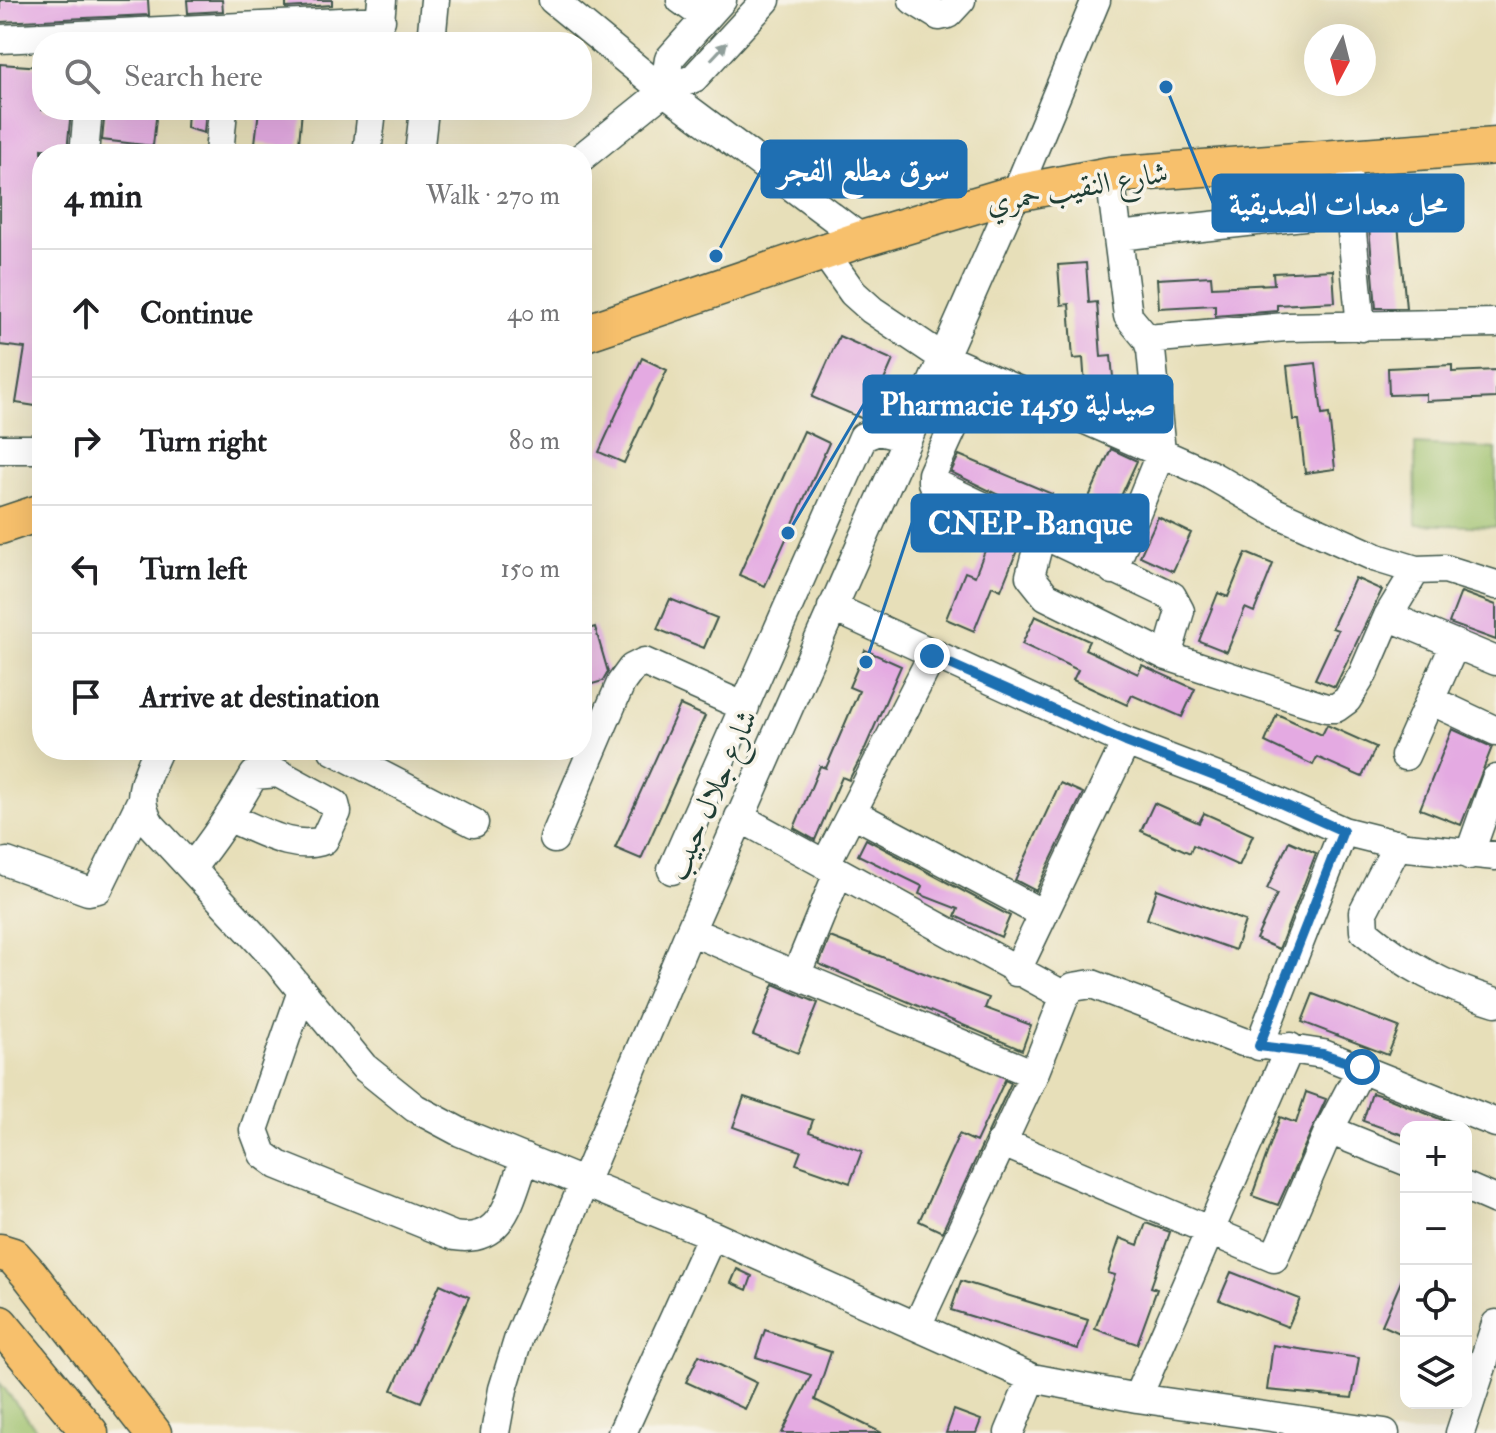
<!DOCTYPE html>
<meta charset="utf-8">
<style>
body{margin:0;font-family:"IM FELL Double Pica",Amiri,serif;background:#f6f6f6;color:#202124}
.controls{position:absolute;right:24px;bottom:24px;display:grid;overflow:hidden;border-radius:16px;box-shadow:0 8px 32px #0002}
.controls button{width:72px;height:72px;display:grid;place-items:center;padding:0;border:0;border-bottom:2px solid #e0e0e0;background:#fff;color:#202124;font:40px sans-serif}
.compass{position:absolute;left:1304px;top:24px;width:72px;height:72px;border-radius:50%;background:#fff;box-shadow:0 8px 32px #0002;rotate:187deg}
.stop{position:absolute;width:24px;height:24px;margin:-18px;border:6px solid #1f6fb2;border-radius:50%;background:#fff}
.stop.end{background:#1f6fb2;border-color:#fff;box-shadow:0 2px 8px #0008}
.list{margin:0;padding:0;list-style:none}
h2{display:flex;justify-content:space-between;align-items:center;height:104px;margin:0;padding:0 32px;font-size:34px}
h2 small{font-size:26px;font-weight:400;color:#757577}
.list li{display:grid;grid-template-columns:52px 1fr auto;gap:24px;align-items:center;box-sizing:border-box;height:128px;padding:0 32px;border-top:2px solid #e0e0e0}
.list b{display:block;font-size:30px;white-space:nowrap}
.list em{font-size:26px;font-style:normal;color:#757577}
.icon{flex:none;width:44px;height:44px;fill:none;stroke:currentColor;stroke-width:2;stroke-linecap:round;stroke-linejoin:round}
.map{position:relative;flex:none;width:1496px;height:1433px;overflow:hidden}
.search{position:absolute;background:#fff;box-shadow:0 8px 32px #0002;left:32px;top:32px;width:560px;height:88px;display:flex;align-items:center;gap:20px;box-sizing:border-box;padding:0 28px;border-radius:32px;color:#757577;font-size:30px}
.panel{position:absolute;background:#fff;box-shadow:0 8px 32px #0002;left:32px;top:144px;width:560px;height:616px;border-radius:32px}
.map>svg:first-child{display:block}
.green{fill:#9cc06b;stroke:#5e7e50;stroke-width:2}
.building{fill:#e4aae2}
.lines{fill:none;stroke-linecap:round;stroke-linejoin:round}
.minor-casing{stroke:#3d5548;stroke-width:31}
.major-casing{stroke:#3d5548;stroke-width:39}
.minor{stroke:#fff;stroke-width:28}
.major{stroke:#f7c06c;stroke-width:36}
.oneway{fill:#8f9e9a}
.route{stroke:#1f6fb2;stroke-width:10}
.labels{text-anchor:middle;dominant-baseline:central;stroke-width:7;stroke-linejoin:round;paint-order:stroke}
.street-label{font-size:30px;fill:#1f3d34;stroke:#f7f3e8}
.leader{fill:none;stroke:#1f6fb2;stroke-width:3}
.callout-dot{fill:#1f6fb2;stroke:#f7f3e8;stroke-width:3}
.callout{fill:#1f6fb2;stroke:#1f6fb2;stroke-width:3}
.callout-label{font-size:32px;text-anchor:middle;font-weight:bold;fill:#fff}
</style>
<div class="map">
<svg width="1496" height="1433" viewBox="0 0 1496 1433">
<rect width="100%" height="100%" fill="#f7f3e8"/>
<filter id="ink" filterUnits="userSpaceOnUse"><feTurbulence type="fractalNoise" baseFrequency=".0125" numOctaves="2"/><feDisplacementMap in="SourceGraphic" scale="16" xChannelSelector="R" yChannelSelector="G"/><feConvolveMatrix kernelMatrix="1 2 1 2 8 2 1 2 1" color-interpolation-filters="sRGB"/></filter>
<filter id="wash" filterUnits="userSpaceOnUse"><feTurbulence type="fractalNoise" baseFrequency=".006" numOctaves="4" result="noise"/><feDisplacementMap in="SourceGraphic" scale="32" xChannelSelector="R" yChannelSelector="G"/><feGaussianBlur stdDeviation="1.8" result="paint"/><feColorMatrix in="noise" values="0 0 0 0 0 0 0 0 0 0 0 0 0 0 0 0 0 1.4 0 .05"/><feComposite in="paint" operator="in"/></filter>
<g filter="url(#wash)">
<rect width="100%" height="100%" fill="#e7dfb9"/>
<path class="green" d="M1415,444L1496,449V527L1416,524Z
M0,1383L39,1433H0Z"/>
<g id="blocks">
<path class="building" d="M0,0H148L149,15L0,22Z
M187,0H222L223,11L188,13Z
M286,0H332V5L286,8Z
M0,64L42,67V110H71L67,152L42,149V407L16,403L25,348L0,345Z
M105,110H157L153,146L102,140Z
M188,110H206L204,133L187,128Z
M259,110H302L298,154H280L281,146L255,143Z
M1397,213L1406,308H1376L1368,216Z
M1086,263L1089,303L1097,302L1101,357L1111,356L1115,398L1086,400L1083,358L1073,359L1069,304L1061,305L1058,265Z
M1333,270L1335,302L1277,305V311L1215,316V305L1159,308L1157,279L1211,276L1212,287L1274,284L1273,273Z
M839,336L893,360L868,417L863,419L812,397Z
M642,358L667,370L624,463L599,452Z
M1316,363L1322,415L1329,414L1335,469L1305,473L1299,420H1293L1287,366Z
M1452,365V372L1496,370V398L1426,401V394L1389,395L1388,368Z
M804,431L829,443L765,586L739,575Z
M1111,449L1137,461L1116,507L1120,509L1105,545L1079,533L1094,499L1089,497Z
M959,455L1052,494L1042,516L951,472Z
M1158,517L1191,533L1173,571L1140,556Z
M993,530L1020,543L1001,590L992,586L974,631L946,619L965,572L975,576Z
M1246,553L1273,564L1254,612L1245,608L1227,652L1199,641L1218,593L1228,597Z
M1355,578L1382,590L1335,687L1315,679L1338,630L1332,628Z
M1461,592L1496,605V640L1449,623Z
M670,599L717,618L704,648L657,629Z
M1035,616L1089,641L1085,649L1138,674L1142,665L1195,689L1182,717L1132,695L1127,705L1073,680L1078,670L1022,644Z
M595,627L608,672L603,681L582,687V631Z
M865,650L901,666L863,753L849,780L842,777L815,840L794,828L820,766L826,768L859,691L849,687Z
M680,705L705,716L641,859L615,848Z
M1277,714L1322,735L1327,725L1376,747L1362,777L1317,757L1313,765L1265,742Z
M1452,729L1492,747L1461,825L1420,809Z
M1060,783L1083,793L1036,891L1015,880Z
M1154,803L1199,823L1204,813L1253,835L1239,866L1193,845L1190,853L1141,831Z
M866,839L1010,916L1001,937L955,916L958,909L919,894L922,886L858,855Z
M1289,841L1316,853L1279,949L1256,939L1277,894L1267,889Z
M1157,889L1245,921L1235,950L1147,919Z
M830,937L989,998L985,1008L1031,1025L1022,1050L819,964Z
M774,984L818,1003L798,1053L753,1035Z
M1313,994L1399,1027L1388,1055L1302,1022Z
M1005,1080L1011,1083L942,1232L919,1221L959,1134L976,1142Z
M1306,1092L1326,1099L1278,1205L1252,1196L1280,1117L1296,1123Z
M1372,1093L1385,1097L1460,1127H1406V1136L1363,1121Z
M744,1097L813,1120L809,1132L862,1151L850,1183L796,1164L801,1151L733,1127Z
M1146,1223L1170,1232L1151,1287L1157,1289L1137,1344L1095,1329L1115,1275L1108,1273L1120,1238L1138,1245Z
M737,1269L752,1276L747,1290L731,1283Z
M1406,1270V1336L1382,1325Z
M1231,1272L1300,1299L1288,1327L1219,1300Z
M961,1281L1088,1320L1078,1349L951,1310Z
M440,1284L469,1297L421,1402L392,1390Z
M765,1330L831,1352L815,1400L882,1433H782L811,1375L756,1357Z
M1273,1345L1359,1358L1352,1398L1267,1390Z
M699,1355L757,1383L745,1409L686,1382Z
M954,1410L981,1420L976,1433H946Z"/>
</g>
</g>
<g filter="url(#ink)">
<use href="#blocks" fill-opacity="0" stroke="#3d5548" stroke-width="2"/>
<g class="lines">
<g class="minor-casing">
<path id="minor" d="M553,0L664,91L862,239
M681,0L706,18
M913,0L939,16L948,14L961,0
M0,39L381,20
M378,42L382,0
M431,42L435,0
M664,91L669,59L722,0
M84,154L88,110
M219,154L223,110
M367,154L372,110
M419,154L424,110
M582,157L664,91L694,78L766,0
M1110,175L1128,316L1147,339L1151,350L1161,452L1113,570
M1350,211L1361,327
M1118,236L1350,211L1346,156
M824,252L853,293L872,310L942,357L1209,474L1275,512L1377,558L1416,570L1445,569L1496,585
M1147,339L1286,327L1496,323
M978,373L932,474V482L1172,596L1180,611L1167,656
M0,449H42
M1041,535L1030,576L1046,596L1167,656L1326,708H1336L1347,700L1363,674L1388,616L1416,570
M832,607L1126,742L1251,790L1343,831L1407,847L1496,856
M1388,616L1496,661
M1430,700L1496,731
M158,750C146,777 133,798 151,825L278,962L364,1067L415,1108L460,1132L712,1235L1032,1378L1137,1398L1385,1433
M333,750L474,823
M1405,756L1455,644
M853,813L1043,914
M739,817L1065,996
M554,839L621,683L632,668L644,662L745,707
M1398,844L1363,912L1364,931C1406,966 1443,986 1496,1002
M1469,855L1496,779
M7,862L88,891L98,889L140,803
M825,865L932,656
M191,868C215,839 235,808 254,775L278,773L335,804L337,812L324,840C294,852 258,829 229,818
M672,870L863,437L878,431L907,438
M690,931L1034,1074
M1016,972L1126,742
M797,973L838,873
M302,991L254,1130L263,1154L278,1165L454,1236C505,1244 510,1197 525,1158
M1259,1046L1343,831
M1329,1130L1406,1161
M1001,1142L1274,1258L1329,1130L1362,1067
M1466,1187L1496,1200
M917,1326L1034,1074L1065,996L1073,987L1092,984L1243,1042L1323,1054L1496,1123
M1137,1398L1290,1047
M495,1433L503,1389L519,1337L690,931L1016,193L1096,0
M622,1433L712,1235
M1009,1433L1032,1378
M1460,1433L1496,1324"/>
</g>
<g class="major-casing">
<path id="major" d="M582,334L862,239L1016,193L1110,175L1496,146
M0,526L42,512
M0,1252L13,1256L30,1275L153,1433
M0,1324L90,1433"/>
</g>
<use href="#minor" class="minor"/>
<use href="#major" class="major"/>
</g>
<defs><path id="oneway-solid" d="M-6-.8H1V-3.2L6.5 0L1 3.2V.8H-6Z" transform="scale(2)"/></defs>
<use class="oneway" href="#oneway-solid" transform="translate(719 51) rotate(-47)"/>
</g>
<g class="lines" filter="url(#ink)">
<path class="route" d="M932,656L1126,742L1251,790L1343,831L1259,1046L1323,1054L1362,1067"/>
</g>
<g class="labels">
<g class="street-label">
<text transform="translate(1077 188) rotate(-10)">شارع النقيب حمري</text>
<text transform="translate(712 795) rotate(-66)">شارع جلال حبيب</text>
</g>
</g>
<path class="leader" d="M716 256L762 169M1166 87L1213 203M788 533L864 404M866 662L912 523"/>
<g class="callout-dot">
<circle cx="716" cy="256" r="8"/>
<circle cx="1166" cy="87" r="8"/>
<circle cx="788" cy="533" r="8"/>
<circle cx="866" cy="662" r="8"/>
</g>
<g class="callout">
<rect x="762" y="141" width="204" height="56" rx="8"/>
<rect x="1213" y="175" width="250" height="56" rx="8"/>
<rect x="864" y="376" width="308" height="56" rx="8"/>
<rect x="912" y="495" width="236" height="56" rx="8"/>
</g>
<g class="callout-label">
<text x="864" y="181">سوق مطلع الفجر</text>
<text x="1338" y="215">محل معدات الصديقية</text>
<text x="1018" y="415">Pharmacie 1459 صيدلية</text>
<text x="1030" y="534">CNEP-Banque</text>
</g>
</svg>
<div class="controls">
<button>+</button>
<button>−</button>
<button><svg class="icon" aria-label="locate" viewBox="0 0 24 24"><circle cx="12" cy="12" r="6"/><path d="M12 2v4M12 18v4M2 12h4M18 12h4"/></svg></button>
<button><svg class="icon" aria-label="layers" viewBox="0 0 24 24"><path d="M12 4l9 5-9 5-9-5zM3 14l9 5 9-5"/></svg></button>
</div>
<svg class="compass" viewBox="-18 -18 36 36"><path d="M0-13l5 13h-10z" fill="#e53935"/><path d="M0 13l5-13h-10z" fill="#757577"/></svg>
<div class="stop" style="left:1362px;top:1067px"></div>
<div class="stop end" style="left:932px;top:656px"></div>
<div class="search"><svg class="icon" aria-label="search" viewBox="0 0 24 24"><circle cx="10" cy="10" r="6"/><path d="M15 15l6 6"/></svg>Search here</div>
<section class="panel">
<h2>4 min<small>Walk · 270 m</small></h2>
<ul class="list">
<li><svg class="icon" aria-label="ahead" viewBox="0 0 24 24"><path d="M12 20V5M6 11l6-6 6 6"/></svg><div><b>Continue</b></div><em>40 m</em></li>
<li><svg class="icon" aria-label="right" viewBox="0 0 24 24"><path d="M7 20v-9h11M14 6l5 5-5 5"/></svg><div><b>Turn right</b></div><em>80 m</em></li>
<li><svg class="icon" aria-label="left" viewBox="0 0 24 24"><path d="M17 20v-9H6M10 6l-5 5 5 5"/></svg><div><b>Turn left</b></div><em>150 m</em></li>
<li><svg class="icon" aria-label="arrive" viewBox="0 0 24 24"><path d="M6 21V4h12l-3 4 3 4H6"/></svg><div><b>Arrive at destination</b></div></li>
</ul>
</section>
</div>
